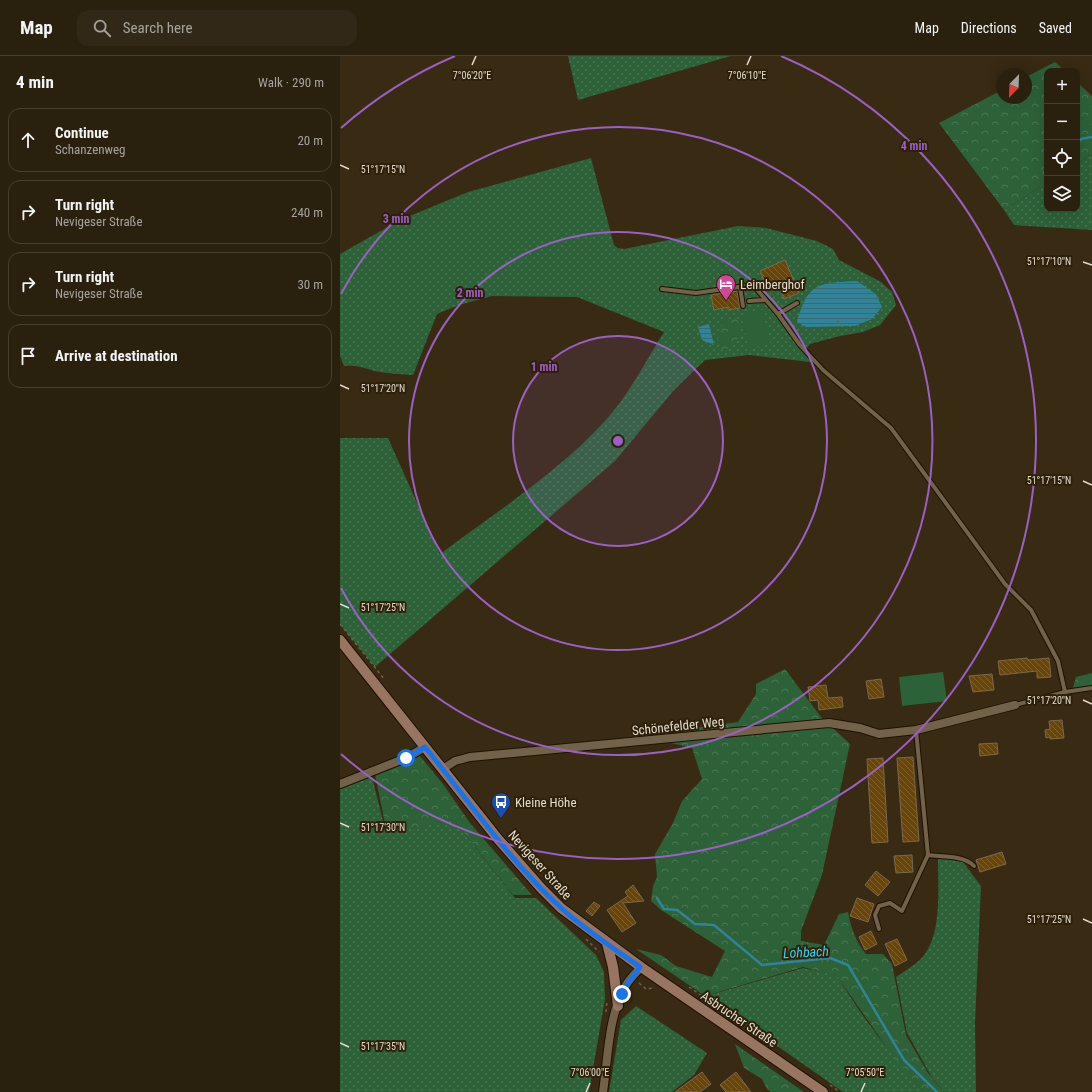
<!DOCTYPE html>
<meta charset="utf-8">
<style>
body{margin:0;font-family:"Roboto Condensed",sans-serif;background:#322817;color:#f1f3f6}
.controls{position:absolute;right:12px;top:12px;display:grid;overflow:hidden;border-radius:8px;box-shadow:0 4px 16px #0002}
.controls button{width:36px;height:36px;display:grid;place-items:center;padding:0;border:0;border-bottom:1px solid #463e2e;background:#2a200e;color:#f1f3f6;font:20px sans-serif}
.compass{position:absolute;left:656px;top:12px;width:36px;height:36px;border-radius:50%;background:#2a200e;box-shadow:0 4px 16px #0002;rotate:203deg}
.stop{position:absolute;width:12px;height:12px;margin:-9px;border:3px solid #1a73e8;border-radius:50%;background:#fff}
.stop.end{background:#1a73e8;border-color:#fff;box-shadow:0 1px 4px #0008}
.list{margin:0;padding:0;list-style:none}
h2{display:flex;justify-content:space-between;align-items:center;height:52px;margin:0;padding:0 16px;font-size:17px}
h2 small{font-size:13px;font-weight:400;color:#a5a39e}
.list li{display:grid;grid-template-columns:26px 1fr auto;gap:12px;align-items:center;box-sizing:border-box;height:64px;margin:0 8px 8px;padding:0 8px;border:1px solid #463e2e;border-radius:12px}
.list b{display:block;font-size:15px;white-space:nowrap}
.list p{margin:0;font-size:13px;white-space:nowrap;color:#a5a39e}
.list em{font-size:13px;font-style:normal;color:#a5a39e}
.icon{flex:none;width:22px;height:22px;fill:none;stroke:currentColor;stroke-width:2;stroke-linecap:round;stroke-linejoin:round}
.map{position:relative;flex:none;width:752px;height:1036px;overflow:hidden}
header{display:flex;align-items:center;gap:24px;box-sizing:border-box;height:56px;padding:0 20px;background:#2a200e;border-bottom:1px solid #463e2e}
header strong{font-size:19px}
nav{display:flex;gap:22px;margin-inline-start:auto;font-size:14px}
.search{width:280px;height:36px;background:#322817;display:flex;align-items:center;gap:10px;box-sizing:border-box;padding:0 14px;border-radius:12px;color:#a5a39e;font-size:15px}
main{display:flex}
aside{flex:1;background:#2a200e}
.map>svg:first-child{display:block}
.grass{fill:url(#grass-dots)}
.forest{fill:url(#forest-crowns)}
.garden{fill:#2d6138}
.water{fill:url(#water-rules)}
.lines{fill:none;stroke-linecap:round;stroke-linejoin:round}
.stream{stroke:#308398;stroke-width:2.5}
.building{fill:url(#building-back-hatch);stroke:#7a6951}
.service-casing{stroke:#1f1200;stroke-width:6}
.minor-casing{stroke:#1f1200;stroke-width:10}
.secondary-casing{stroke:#1f1200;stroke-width:12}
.path{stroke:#6c604c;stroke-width:1.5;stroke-dasharray:3 3;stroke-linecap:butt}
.service{stroke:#72624a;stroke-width:4}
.minor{stroke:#72624a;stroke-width:8}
.secondary{stroke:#977561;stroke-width:10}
.route{stroke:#1a73e8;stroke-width:5}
.ticks{fill:none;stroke:#e3dbcd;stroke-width:1.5}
.ring{fill:none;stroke:#9a60c3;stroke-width:2}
.labels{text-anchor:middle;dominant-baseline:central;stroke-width:4;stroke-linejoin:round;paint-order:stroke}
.poi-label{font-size:13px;fill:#e3dbcd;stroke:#2e2009;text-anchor:start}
.street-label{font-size:13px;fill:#e3dbcd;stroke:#2e2009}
.water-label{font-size:14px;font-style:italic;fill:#2fd4f7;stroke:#2e2009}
.ticks-label{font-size:10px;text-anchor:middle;fill:#e3dbcd;stroke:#2e2009;stroke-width:4;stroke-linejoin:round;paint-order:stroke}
.centre{fill:#9a60c3;stroke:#2e2009;stroke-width:2}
.ring-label{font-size:12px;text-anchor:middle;font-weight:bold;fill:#9a60c3;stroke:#2e2009;stroke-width:4;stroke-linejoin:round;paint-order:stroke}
</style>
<header>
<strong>Map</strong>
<div class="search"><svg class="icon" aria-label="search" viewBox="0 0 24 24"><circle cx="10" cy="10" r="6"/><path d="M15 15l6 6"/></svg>Search here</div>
<nav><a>Map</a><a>Directions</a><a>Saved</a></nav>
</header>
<main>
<aside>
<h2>4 min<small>Walk · 290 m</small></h2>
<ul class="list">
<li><svg class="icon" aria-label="ahead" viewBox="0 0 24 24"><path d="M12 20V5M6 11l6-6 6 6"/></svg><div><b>Continue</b><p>Schanzenweg</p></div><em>20 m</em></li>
<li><svg class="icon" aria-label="right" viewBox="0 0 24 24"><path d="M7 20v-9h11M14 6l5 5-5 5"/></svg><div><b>Turn right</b><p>Nevigeser Straße</p></div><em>240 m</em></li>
<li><svg class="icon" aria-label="right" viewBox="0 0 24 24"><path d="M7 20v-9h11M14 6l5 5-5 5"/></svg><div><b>Turn right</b><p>Nevigeser Straße</p></div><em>30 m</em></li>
<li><svg class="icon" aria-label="arrive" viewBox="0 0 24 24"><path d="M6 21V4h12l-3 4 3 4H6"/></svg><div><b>Arrive at destination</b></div></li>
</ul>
</aside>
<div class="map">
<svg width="752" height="1036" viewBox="0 0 752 1036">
<defs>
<pattern id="grass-dots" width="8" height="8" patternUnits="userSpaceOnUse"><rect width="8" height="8" fill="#2d6138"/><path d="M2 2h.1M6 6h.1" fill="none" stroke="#4b7754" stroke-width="1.8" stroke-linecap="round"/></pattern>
<pattern id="forest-crowns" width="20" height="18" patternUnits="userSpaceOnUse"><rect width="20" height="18" fill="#2d6138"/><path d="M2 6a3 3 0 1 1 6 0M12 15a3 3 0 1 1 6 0" fill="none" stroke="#4b7754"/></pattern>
<pattern id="water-rules" width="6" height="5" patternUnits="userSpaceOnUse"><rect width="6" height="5" fill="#308398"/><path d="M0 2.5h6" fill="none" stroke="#386974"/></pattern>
<pattern id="building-back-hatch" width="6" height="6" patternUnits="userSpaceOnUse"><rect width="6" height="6" fill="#684609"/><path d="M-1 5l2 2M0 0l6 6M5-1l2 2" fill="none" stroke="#7d602c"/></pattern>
</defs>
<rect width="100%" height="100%" fill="#382a13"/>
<path class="grass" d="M228,0H391L238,44Z
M752,98V174L674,169L664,154L707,127V153H737V108Z
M251,102L274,189L278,192L284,193L398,170L426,172L477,185L493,193L499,204L541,226L552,236L556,249L540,269L523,276L500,280L470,288L467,292L470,306L409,299L365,304L334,334L275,405L35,611L0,568V382H48L100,498C156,456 231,408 275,353C292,332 309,300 324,276L237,241L152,240L119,249L97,258L73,319C61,318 48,318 35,315C22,312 20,309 4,310L0,300V198L60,164L128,136Z
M32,721L46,777L114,764L175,842H196L256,899L264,916L265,943L249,1036H0V731Z
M598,801L623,806L641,830L635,968L636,1036H604L591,1020L567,977L556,921C564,915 579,907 585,898C602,874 598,830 598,801Z
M463,912L497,919C521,961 552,999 584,1036H503L366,940Z
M296,950L367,997L354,1019L332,1036H269L281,964Z"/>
<path class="forest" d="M715,6L725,15H707V127L664,154L599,67L662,34V42H686V21Z
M737,26L752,40V98L737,108Z
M397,262L400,278L391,292L380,294L377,277L385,265Z
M445,613L481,661L510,688L482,819L461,875V885L484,889L499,858L508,856C511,872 516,886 526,898H543L552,908L566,979L588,1017L604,1036H584L554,1002L497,920L463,911L365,940L296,893L321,899L336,910L372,921L385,895L321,854L311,845L313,830L317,821L315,798L333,767L342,745L362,723L352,692L331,687L339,674L398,666L416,638V628Z
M752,617V629L733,632L736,621Z
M80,700L103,728L130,767L192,839H173L114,764L47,778L35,718Z
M395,988L464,1036H431L427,1033L422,1023L404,1012Z"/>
<path class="garden" d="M423,254L430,287L409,292L401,259Z
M603,616L607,645L562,650L559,621Z"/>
<path class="water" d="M517,225L536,238L542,251L532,263L515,270L466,271L457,266C468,226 479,227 517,225Z
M369,268L374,289L362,284L358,271Z"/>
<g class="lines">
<path class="stream" d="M737,87L741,83L752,81
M704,117L707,114
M317,842L324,853L337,854L355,868L374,869L422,909L490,902L508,909L564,1004L597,1036"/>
</g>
<path class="building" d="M445,204L459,237L444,243L437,226L427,231L420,215Z
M397,235L400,252L388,254V251L374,254L371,239Z
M687,602L688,604L709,602L711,621L697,622V615L660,619L658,605Z
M652,618L654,634L633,636L629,620Z
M541,623L544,641L529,643L526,625Z
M486,629L488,642L502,641L503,651L479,654L478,644L470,645L468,631Z
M722,664L724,682L710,683V681L706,682L705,674L710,673L709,665Z
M657,687L658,698L640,700L639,688Z
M573,701L579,785L563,786L557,702Z
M543,702L548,786L532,787L527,703Z
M662,796L666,808L640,816L636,804Z
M572,799L573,816L556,817L554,800Z
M536,815L550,826L538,840L525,829Z
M293,829L304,845L283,847L296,867L282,876L267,854L288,840L285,836Z
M517,842L534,848L528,866L510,860Z
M254,846L260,850L252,860L246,855Z
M531,875L537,888L525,894L519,881Z
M557,883L567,904L555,910L545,888Z
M362,1016L371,1028L360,1036H335Z
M396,1016L411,1036H386L380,1029Z"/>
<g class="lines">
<g class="service-casing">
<path id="service" d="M400,231L403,250
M322,233L356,237L413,229L438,258L460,289L483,314L551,372L665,528L691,554L718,605L725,636
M409,245L424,244
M438,258L457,247
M675,649L725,636L752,632
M588,799C602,801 624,799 634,810
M539,873L535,859L539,850L550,847L562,855L588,799L576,674"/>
</g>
<g class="minor-casing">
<path id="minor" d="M103,713L115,705L130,701L489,667L520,672L539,678L576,674L675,649
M0,728L66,702L85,691
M263,1036C268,1002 268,961 285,931C289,923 296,917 301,911"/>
</g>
<g class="secondary-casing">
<path id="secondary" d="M0,584L158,783L201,832L221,852L301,911L483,1036
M267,887L273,911L278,950"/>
</g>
<path class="path" d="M477,231L479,234
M498,264V271
M0,568L45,624
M246,883L259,896
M299,927L306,933L315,932
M349,931L397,964
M266,956L267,944
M490,1029L500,1036"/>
<use href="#service" class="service"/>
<use href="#minor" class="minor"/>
<use href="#secondary" class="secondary"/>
</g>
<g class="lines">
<path class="route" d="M66,702L85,691C128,744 169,804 220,851C244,873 273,892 300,911L285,931L282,938"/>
</g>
<path class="ticks" d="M132,9L136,0M407,9L411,0M0,109L9,113M743,206L752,209M0,329L9,333M743,425L752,429M0,548L9,552M743,644L752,648M0,767L9,771M743,863L752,867M0,987L9,991M246,1036L250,1027M521,1036L525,1027"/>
<circle cx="278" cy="385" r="105" fill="#9a60c3" fill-opacity=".12"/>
<g class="ring">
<circle cx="278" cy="385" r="105"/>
<circle cx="278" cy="385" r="209"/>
<path d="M1 238A314 314 0 1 1 1 532"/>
<path d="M1 72A418 418 0 0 1 115 0M441 0A418 418 0 1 1 1 698"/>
</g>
<defs>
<g id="hotel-pin" transform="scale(1)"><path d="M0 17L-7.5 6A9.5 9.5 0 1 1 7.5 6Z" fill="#d1479c" stroke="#2e2009"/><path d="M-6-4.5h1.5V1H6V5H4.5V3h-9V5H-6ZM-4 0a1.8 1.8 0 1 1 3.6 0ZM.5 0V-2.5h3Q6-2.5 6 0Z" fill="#fff"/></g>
<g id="bus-pin" transform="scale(1)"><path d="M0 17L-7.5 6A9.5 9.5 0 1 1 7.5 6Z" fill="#1a4fb4" stroke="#2e2009"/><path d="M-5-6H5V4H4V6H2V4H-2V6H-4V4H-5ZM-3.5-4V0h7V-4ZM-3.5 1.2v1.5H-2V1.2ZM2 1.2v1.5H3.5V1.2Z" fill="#fff"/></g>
</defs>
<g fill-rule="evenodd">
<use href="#hotel-pin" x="386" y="228"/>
<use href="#bus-pin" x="161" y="746"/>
</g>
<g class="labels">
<g class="poi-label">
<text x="400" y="228">Leimberghof</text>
<text x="175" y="746">Kleine Höhe</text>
</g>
<g class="street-label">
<text transform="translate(338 670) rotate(-6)">Schönefelder Weg</text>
<text transform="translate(200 809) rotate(48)">Nevigeser Straße</text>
<text transform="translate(399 963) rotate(34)">Asbrucher Straße</text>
</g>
<g class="water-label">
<text transform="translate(466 896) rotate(-3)">Lohbach</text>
</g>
</g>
<g class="ticks-label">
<text x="407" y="23">7°06'10"E</text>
<text x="132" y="23">7°06'20"E</text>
<text x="43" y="117">51°17'15"N</text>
<text x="709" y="209">51°17'10"N</text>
<text x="43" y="336">51°17'20"N</text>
<text x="709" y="428">51°17'15"N</text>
<text x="43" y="555">51°17'25"N</text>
<text x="709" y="648">51°17'20"N</text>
<text x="43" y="775">51°17'30"N</text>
<text x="709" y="867">51°17'25"N</text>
<text x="43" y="994">51°17'35"N</text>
<text x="250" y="1020">7°06'00"E</text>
<text x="525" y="1020">7°05'50"E</text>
</g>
<circle cx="278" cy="385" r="6" class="centre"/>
<g class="ring-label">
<text x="574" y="94">4 min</text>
<text x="56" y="167">3 min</text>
<text x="130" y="241">2 min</text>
<text x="204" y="315">1 min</text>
</g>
</svg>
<div class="controls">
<button>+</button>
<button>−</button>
<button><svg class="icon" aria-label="locate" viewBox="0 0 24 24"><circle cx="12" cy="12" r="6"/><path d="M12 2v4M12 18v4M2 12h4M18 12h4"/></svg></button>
<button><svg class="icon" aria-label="layers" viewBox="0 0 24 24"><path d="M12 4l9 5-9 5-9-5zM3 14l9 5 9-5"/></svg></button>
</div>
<svg class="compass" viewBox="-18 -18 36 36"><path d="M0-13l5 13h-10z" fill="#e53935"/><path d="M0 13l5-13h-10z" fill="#a5a39e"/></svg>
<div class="stop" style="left:66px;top:702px"></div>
<div class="stop end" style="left:282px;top:938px"></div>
</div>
</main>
